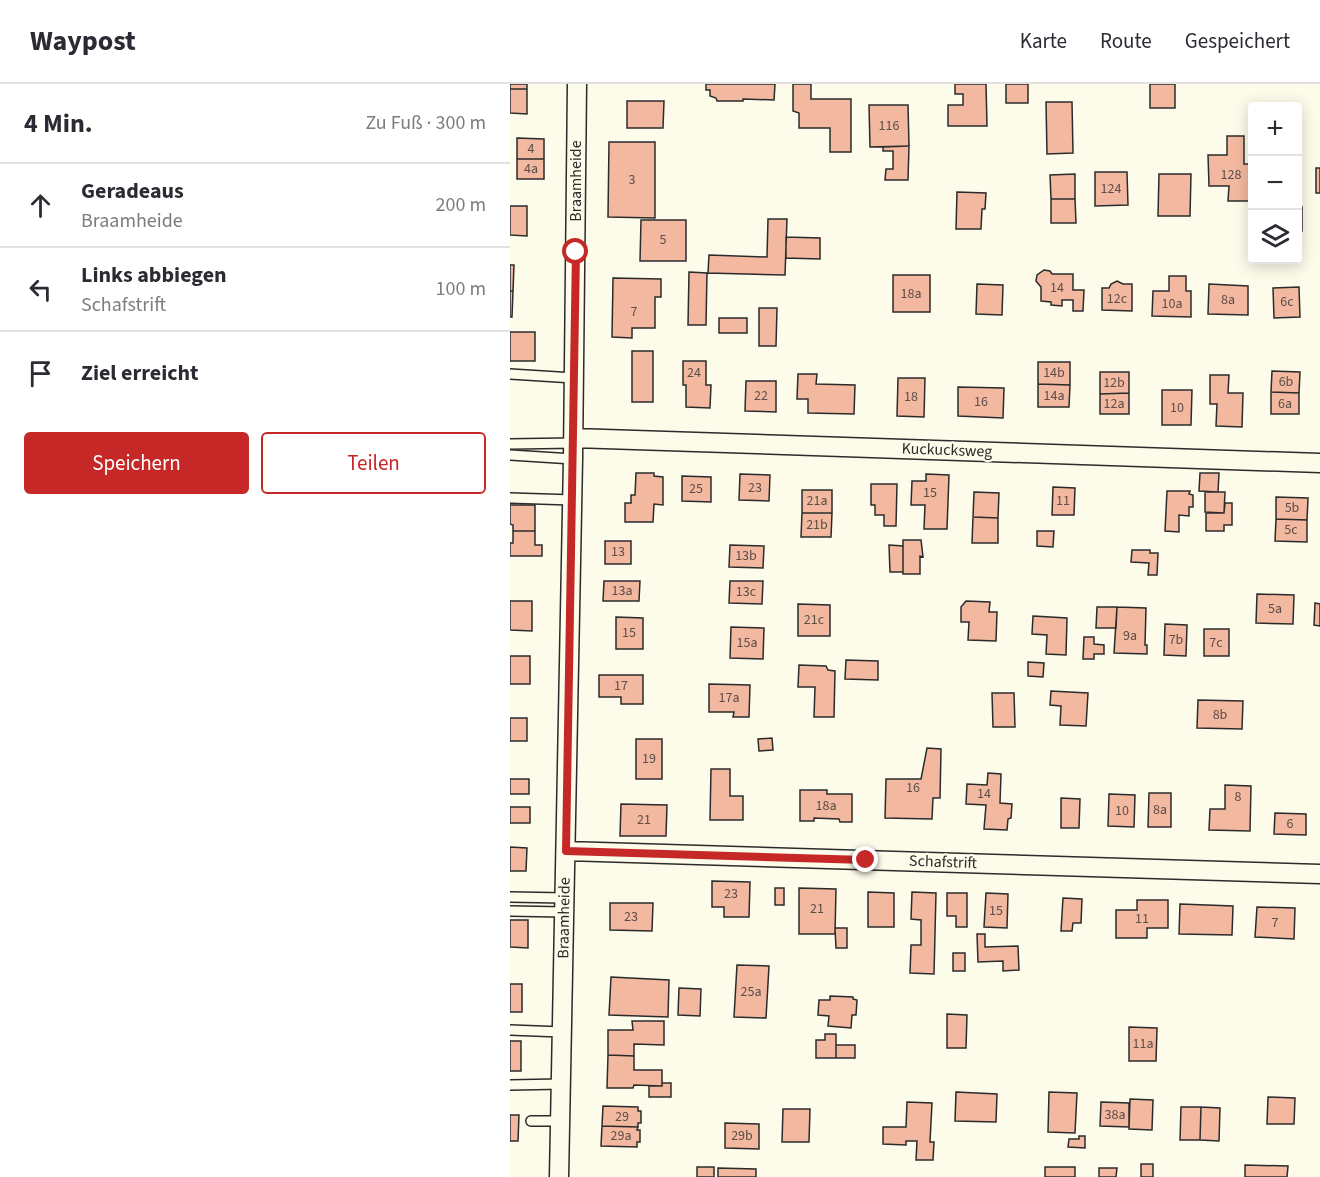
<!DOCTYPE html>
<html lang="de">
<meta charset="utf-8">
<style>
body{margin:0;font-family:"Source Sans 3",sans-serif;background:#f2f2f3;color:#2b2b33}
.controls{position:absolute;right:18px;top:18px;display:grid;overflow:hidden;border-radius:6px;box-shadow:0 3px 15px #0003}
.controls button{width:54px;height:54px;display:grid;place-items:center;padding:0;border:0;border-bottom:2px solid #e1e1e2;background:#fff;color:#2b2b33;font:30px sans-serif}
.stop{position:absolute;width:18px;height:18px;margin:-14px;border:4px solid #c62828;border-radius:50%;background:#fff}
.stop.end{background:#c62828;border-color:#fff;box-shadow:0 2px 6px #0008}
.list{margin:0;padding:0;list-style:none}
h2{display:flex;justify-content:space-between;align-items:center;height:78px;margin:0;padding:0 24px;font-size:26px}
h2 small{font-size:20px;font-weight:400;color:#7c7c81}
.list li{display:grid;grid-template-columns:39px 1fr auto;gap:18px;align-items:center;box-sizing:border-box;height:84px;padding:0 24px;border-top:2px solid #e1e1e2}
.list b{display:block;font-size:22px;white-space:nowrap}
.list p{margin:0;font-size:20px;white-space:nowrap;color:#7c7c81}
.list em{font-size:20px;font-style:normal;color:#7c7c81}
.actions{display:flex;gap:12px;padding:18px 24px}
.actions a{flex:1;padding:14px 0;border:2px solid #c62828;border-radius:6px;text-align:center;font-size:21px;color:#c62828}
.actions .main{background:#c62828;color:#fff}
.icon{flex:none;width:33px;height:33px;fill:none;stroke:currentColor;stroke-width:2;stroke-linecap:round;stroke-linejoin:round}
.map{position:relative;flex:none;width:810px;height:1093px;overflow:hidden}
header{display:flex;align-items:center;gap:36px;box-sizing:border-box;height:84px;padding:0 30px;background:#fff;border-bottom:2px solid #e1e1e2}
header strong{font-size:28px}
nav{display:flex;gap:33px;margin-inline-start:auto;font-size:21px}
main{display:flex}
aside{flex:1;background:#fff}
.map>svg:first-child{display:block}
.building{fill:#f2b8a0;stroke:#2b2b2b;stroke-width:1.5}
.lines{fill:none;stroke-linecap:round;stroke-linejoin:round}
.lane-casing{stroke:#2b2b2b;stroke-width:12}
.street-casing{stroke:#2b2b2b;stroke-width:21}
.lane{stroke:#fdfbea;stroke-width:9}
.street{stroke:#fdfbea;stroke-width:18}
.route{stroke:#c62828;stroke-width:8}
.labels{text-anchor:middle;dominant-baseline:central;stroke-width:4.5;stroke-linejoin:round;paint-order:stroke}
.number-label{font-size:14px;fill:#5d4e48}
.street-label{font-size:16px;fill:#2b2b2b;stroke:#fdfbea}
</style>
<header>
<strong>Waypost</strong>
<nav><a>Karte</a><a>Route</a><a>Gespeichert</a></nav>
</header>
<main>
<aside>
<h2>4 Min.<small>Zu Fuß · 300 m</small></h2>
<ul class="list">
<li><svg class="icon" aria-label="ahead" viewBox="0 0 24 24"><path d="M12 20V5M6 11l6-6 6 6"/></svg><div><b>Geradeaus</b><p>Braamheide</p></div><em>200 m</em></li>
<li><svg class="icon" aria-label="left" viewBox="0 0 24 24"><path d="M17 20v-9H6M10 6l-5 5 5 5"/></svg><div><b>Links abbiegen</b><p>Schafstrift</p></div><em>100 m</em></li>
<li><svg class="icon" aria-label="arrive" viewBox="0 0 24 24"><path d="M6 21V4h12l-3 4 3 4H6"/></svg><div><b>Ziel erreicht</b></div></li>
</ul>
<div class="actions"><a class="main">Speichern</a><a>Teilen</a></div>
</aside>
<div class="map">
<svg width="810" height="1093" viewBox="0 0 810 1093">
<rect width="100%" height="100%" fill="#fdfbea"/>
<path class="building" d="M0,0H17V5H0Z
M196,0H265L264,16L233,15V17H207L206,14L200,12V6H196Z
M283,0H301V15H341V68H320V44H289V29L283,27Z
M445,0H476L477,42H438V21H453V10H445Z
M496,0H518V19H496Z
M640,0H665V24H640Z
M0,5H17V30L0,29Z
M117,17H154L153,44H117Z
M536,18H562L563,69L537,70Z
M359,21H398L399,62L360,63Z
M717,52H734V80H742V117H718L719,102H699L698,71H717Z
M7,54L34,55V75H7Z
M99,58H145V134L98,133Z
M399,62L398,96H375L376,85H383V67H373V63Z
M7,75H34V95H7Z
M806,84H810V109H806Z
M585,88H617L618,121L585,122Z
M565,90V115H541L540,91Z
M649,90H681L680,132H648Z
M447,108L476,109L475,125H472L471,145H446Z
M541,115H565L566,139H541Z
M0,122H17V152L0,151Z
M788,123H792V147H788Z
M258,135H277L275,191L198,189L199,171L257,173Z
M131,136H176V177H130Z
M276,153L310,154V175L276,174Z
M0,181H4L3,207H0Z
M534,186L540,187L542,190H563V206H574L573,227H563V216H552V222L541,221V218L531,217V203L526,197L527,191Z
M179,188L197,189L196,241H178Z
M383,191H420V228H383Z
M659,192H676V207H681V233L642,232L643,207H659Z
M103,194L151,195V213H145V244H122V254L102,253Z
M607,197L613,200H622V227L592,226V204H599L601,200Z
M467,200L493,201L492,231L466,230Z
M699,200L738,202V231L698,230Z
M789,203L790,233L764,234L763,204Z
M0,207H3L2,233H0Z
M249,224H267L266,262H249Z
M209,234H237V249H209Z
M0,248H25V277H0Z
M122,267H143V318H122Z
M173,277H196V301H201L200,324L176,323V301H173Z
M528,278H560V301L528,300Z
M762,287L790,288L789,309L761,308Z
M590,288H619V309L590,310Z
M288,290H307L306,300L345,301L344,330L298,329V315H287Z
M700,291H719L718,309H733L732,343L706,342L707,320H700Z
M388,294H415L414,333L387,332Z
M236,297H266V328L235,327Z
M528,300L560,301L559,323H528Z
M448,303L494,304L493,334L448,332Z
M652,306H682L681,341H652Z
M761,308L789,309V330H761Z
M619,309V330H590V310Z
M126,389H144V392L153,393V421L144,420L143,438H115V419H121V411H125Z
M690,389H709L708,408L689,407Z
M230,390L260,391L259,417L229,416Z
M416,390L439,391L437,445H414L415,421H401L402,397H416Z
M172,392L201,393V418L172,417Z
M361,400H387L386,442H374V431H365V421H361Z
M543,403L565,404L564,431H542Z
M292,406H322V429H292Z
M657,407H680L679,410L683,411V423H679V432L669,431V448L655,447Z
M464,408L489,409L488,434L463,433Z
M695,408H715L714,429L695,428Z
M766,413L798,414L797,436L766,435Z
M715,419H722V441H714V447H696V429H714Z
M0,421H25V447H3V441L0,440Z
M292,429H322L321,453H291Z
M463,433L488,434V459H462Z
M766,435L797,436V458L765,457Z
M3,447H25V461H32V472H0V459H3Z
M527,447H544L543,463L527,462Z
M393,456H411L413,473L410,472V490H393Z
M95,457H121V480H95Z
M220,461L254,462L253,484L219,483Z
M379,461L393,462V488H380Z
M622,466H640V469H648L647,491H638L639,479L621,478Z
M94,497H130L129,517H93Z
M220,497H253L252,520L219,519Z
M747,510L784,511L783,540L746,539Z
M0,517H22V547L0,546Z
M456,517L480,518L479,528H487L486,557L458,556L459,538H451V523Z
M805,519L810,520V542L804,541Z
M288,520L320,521V552H288Z
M587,523H607L606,544H586Z
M607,523L636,524L635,561H637V570L604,569Z
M523,532L557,534L556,571L536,570L537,551L522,550Z
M106,533L133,534V565H106Z
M655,540L677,541L676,572L654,571Z
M221,543L254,544L253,575L220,574Z
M694,545H719V572H694Z
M574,553H584V560L594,561V570H584V575H573Z
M0,572H20V600H0Z
M336,576L368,577V596L335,595Z
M518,578L534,579L533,593L518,592Z
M289,581L316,582L318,586L325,587L324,633H304L305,603H288Z
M89,591H133V620H111V613H89Z
M199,600L240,601L239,633H223L224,628H199Z
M541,607L578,609L576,642L550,641L551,622L540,621Z
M482,609H504L505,643H483Z
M688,616L733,617L732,645L687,644Z
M0,634H17V657H0Z
M262,654L263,666L249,667L248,655Z
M126,655H152V695H126Z
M417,664L431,665L430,714H423L422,735L375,734L376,695H411Z
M201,685H220V712H233V736H200Z
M478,689L491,690L490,719L502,720L501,734L498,735L497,746L474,745L476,721L456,720L457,700L477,701Z
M0,695H19V710H0Z
M715,701L741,702L740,747L699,746L700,725H715Z
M290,706H317V710H342V738H330L329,735L304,734V737H290Z
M639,709H661V743H638Z
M599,710L625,711L624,743L598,742Z
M551,714L570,715L569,744H551Z
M111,720L157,721L156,752H110Z
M0,723H20V739H0Z
M765,729L796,730V751L764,750Z
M0,763L17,764L16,787H0Z
M202,797L240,798L239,833H214V823H202Z
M265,804H274V821H265Z
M289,804L326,805L325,850H289Z
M358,808L384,809V843H358Z
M402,808L426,809L424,890L400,889L401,861H411V836L401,835Z
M437,809H457V843H446V832H437Z
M476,809L498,810L497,844L474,843Z
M553,814L572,815L571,839H563L562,847H551Z
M627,816H658V844H637V854H606V826H627Z
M100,819H143L142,847L100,846Z
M670,820L723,822L722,851L669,850Z
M747,823L785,824L784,855L745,853Z
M0,836H18V864L0,863Z
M325,844H337V864H326Z
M467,850H475V863L508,862L509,886L493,887V877L468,878Z
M443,869H455V887H443Z
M227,881L259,882L256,934L224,933Z
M101,893L159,896L158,933L99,931Z
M0,900H12V928H0Z
M169,904L191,905L190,932L168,931Z
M320,912L343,913V915L347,916L346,931H342L341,944L318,942L319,932L308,931L309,916H320Z
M437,930L457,931L456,964H437Z
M122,937H154V961L124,960V972L98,971V946H123Z
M619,943L647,944L646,977H619Z
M315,950H326V974H306V956H315Z
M0,957H11V987H0Z
M326,961H345V974H326Z
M98,971L124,972V986H152V1002L124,1001L123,1004H97Z
M152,999H161V1013H139V1002H152Z
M446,1008L487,1010L486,1038L445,1037Z
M539,1008L567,1009L565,1049L538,1048Z
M758,1013L785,1014L784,1040H757Z
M620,1015L643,1016L642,1046L619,1045Z
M397,1018L422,1019L420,1058H424L423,1076H406L407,1057H396V1061L373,1060V1043H396Z
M591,1018L619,1019V1043L590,1042Z
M93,1022L128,1023V1027H131V1039H128V1043L92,1042Z
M671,1023H691L690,1056H670Z
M691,1023L710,1024L709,1057L690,1056Z
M273,1025H300L299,1058H272Z
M0,1031H9L8,1057H0Z
M215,1039L249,1040V1065L215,1064Z
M92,1042L128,1043L127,1046H130V1058H127V1063L91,1062Z
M569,1052H575V1064L558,1063L559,1055H569Z
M631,1080H643V1093H631Z
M735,1081L778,1082L777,1093H735Z
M187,1083H204V1093H187Z
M535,1083H565V1093H535Z
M208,1084L246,1085V1093H208Z
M589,1084H607L606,1093H589Z"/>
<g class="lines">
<g class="lane-casing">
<path id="lane" d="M0,290L64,294
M0,360L64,359
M0,371L63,375
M0,414L63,416
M0,813L55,814
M0,827L54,828
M0,946L52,948
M0,1001L51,1000
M21,1037H50"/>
</g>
<g class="street-casing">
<path id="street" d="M64,354L810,379
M56,767L810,790
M49,1093L63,375L67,0"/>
</g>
<use href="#lane" class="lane"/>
<use href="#street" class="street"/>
</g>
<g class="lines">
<path class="route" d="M66,168L56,767L356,776"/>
</g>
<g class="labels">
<g class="number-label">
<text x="379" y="42">116</text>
<text x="21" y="65">4</text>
<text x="21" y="85">4a</text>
<text x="721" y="91">128</text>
<text x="122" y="96">3</text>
<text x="601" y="105">124</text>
<text x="153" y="156">5</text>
<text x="547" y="204">14</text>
<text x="401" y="210">18a</text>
<text x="607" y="215">12c</text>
<text x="718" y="216">8a</text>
<text x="777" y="218">6c</text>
<text x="662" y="220">10a</text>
<text x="124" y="228">7</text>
<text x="184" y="289">24</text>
<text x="544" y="289">14b</text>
<text x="776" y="298">6b</text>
<text x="604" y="299">12b</text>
<text x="251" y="312">22</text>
<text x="544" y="312">14a</text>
<text x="401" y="313">18</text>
<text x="471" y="318">16</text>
<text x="604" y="320">12a</text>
<text x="775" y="320">6a</text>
<text x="667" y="324">10</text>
<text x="245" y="404">23</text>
<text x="186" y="405">25</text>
<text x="420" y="409">15</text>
<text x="307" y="417">21a</text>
<text x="553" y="417">11</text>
<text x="782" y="424">5b</text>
<text x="307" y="441">21b</text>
<text x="781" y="446">5c</text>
<text x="108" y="468">13</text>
<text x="236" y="472">13b</text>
<text x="112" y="507">13a</text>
<text x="236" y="508">13c</text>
<text x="765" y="525">5a</text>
<text x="304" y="536">21c</text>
<text x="119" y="549">15</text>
<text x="620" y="552">9a</text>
<text x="666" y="556">7b</text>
<text x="237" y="559">15a</text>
<text x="706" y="559">7c</text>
<text x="111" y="602">17</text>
<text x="219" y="614">17a</text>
<text x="710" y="631">8b</text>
<text x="139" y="675">19</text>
<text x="403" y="704">16</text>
<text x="474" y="710">14</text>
<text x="728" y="713">8</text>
<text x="316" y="722">18a</text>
<text x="650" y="726">8a</text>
<text x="612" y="727">10</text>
<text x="134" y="736">21</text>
<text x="780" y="740">6</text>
<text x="221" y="810">23</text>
<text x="307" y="825">21</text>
<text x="486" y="827">15</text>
<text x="121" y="833">23</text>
<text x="632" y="835">11</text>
<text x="765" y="839">7</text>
<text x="241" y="908">25a</text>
<text x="633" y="960">11a</text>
<text x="605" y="1031">38a</text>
<text x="112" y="1033">29</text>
<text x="111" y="1052">29a</text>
<text x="232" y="1052">29b</text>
</g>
<g class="street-label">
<text transform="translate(66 97) rotate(-90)">Braamheide</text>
<text transform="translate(437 366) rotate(2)">Kuckucksweg</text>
<text transform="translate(433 778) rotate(2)">Schafstrift</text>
<text transform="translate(54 834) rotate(-89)">Braamheide</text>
</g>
</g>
</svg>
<div class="controls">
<button>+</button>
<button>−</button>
<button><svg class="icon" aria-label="layers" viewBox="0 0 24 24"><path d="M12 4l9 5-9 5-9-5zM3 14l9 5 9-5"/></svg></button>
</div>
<div class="stop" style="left:66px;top:168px"></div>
<div class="stop end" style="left:356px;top:776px"></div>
</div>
</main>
